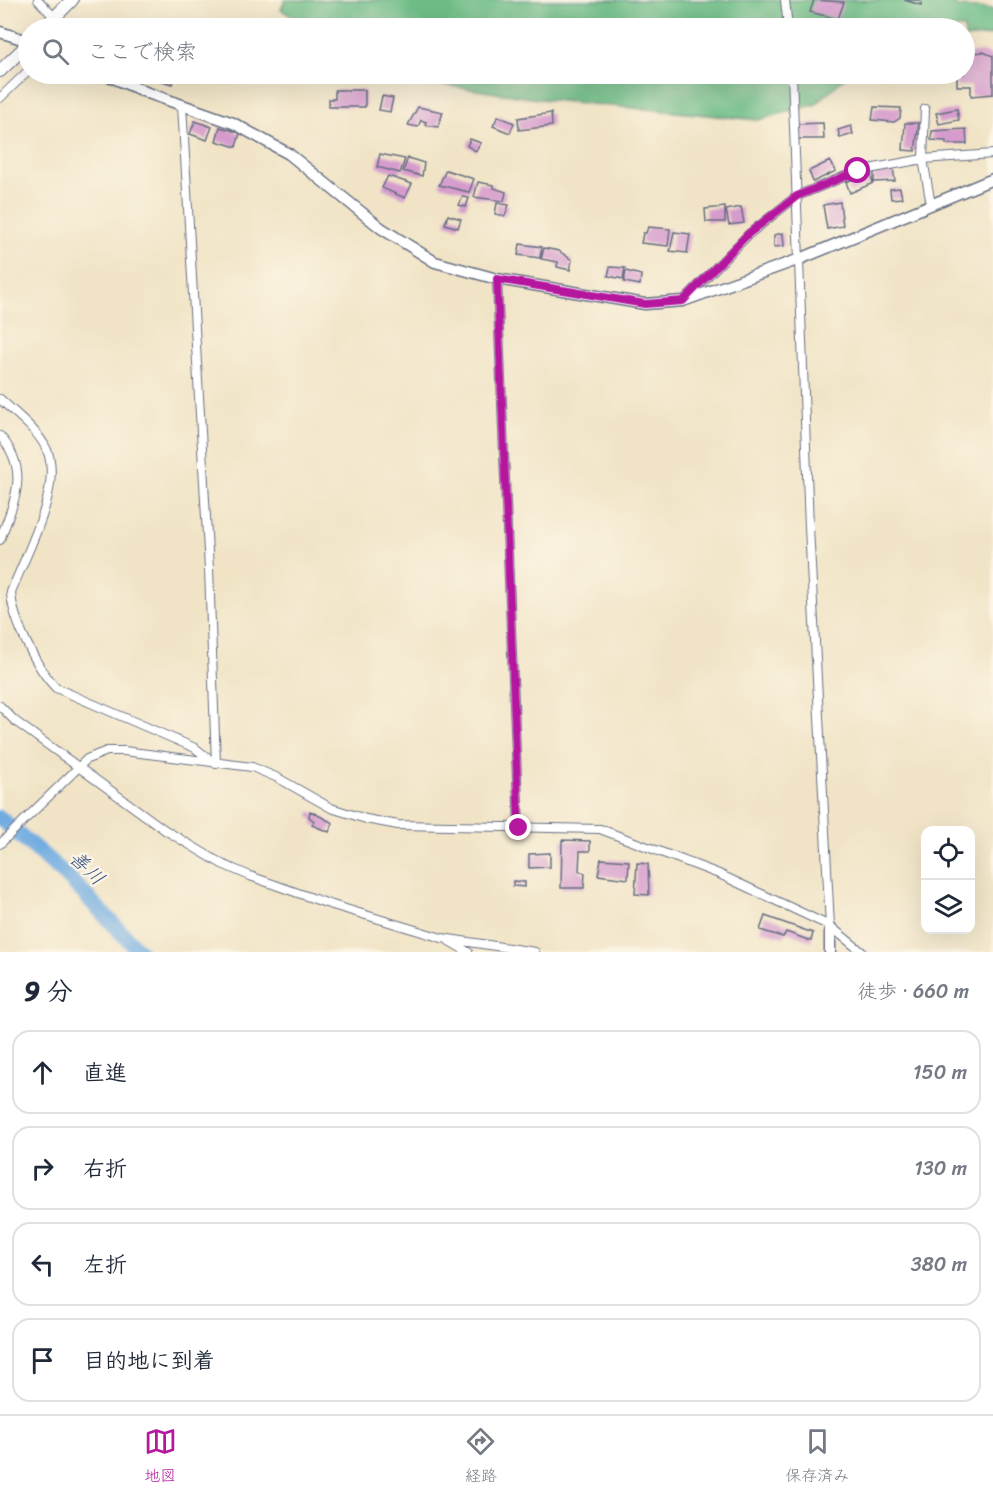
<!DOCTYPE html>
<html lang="ja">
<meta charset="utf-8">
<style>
body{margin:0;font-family:Sriracha,"Klee One",sans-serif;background:#f2f2f3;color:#1f2937}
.controls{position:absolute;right:18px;bottom:18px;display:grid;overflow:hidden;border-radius:12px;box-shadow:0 6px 24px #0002}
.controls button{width:54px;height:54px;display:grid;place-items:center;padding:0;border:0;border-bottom:2px solid #e0e1e3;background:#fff;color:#1f2937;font:30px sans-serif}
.stop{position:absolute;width:18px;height:18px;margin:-14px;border:4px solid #b5179e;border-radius:50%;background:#fff}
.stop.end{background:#b5179e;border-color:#fff;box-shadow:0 2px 6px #0008}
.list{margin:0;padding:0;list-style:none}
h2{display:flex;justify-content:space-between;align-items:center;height:78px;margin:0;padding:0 24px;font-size:26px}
h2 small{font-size:20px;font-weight:400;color:#747a83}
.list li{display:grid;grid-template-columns:39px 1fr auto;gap:18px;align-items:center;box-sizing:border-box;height:84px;margin:0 12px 12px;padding:0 12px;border:2px solid #e0e1e3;border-radius:18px}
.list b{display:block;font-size:22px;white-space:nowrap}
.list em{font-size:20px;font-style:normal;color:#747a83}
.icon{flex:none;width:33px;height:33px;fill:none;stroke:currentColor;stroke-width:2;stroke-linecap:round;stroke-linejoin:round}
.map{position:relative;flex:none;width:993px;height:952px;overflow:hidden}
.search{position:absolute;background:#fff;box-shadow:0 6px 24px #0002;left:18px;right:18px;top:18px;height:66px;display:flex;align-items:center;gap:15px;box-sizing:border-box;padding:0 21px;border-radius:33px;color:#747a83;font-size:22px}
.sheet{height:462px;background:#fff}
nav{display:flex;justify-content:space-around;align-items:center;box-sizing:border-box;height:84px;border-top:2px solid #e0e1e3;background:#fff;font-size:16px;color:#747a83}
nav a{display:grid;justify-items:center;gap:3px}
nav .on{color:#b5179e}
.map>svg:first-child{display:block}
.forest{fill:#6ebd87;stroke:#447672;stroke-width:1.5}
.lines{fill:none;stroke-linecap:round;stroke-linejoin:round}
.river{stroke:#6face1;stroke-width:16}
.building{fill:#d69bcd}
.street-casing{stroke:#666e82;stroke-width:10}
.secondary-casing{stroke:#666e82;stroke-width:13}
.primary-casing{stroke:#666e82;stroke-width:14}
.street{stroke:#fff;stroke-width:8}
.secondary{stroke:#fff;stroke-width:10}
.primary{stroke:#fff;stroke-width:12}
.route{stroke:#b5179e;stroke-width:8}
.labels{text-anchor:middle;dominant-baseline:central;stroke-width:4.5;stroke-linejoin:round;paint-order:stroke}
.water-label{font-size:20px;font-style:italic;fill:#345485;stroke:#fcf5e5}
</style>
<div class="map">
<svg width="993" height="952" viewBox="0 0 993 952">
<rect width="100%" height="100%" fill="#fcf5e5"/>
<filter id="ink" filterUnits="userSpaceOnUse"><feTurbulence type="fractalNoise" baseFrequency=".0167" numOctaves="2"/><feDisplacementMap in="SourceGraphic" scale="12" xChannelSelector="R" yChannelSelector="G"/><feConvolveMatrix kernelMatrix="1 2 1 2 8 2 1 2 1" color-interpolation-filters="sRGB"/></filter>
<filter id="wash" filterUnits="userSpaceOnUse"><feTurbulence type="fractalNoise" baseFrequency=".008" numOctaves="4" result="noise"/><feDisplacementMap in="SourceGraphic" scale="24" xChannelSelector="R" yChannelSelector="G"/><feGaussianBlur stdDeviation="1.35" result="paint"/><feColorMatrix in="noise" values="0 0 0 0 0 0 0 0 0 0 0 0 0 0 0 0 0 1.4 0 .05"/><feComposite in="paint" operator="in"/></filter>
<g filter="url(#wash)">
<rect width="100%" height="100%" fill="#f1e4c6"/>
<path class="forest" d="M285,0H944L960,7L993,9V35L965,38L964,28H314L281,10Z
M406,74H848L816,104L758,120L531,98L444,85Z"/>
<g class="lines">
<path class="river" d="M0,818L67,876L140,952"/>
</g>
<g id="blocks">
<path class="building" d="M814,0L844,2L838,19L810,12Z
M904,0H922L921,5Z
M983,52L993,56V94L971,96V86H957V74H964V54Z
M163,74L175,75L172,84L161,81Z
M335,90H365V107H329V99H335Z
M382,96L393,98L390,112L379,110Z
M418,107L443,112L438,127L425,125L426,122L421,120L418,127L408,125Z
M874,107L901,108L900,118L894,122L872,120Z
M957,109L959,120L939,124L936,113Z
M551,113L552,126L519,130L518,118Z
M498,116L514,123L510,133L493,126Z
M195,121L212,127L207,140L190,134Z
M823,123L824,139H798L797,124Z
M905,123H919L915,151L903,150Z
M851,126L853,134L840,138L838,130Z
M220,127L240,133L236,147L216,141Z
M966,129L967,144H946V141L931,140L932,131Z
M470,139L481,143L476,151L467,146Z
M380,154L405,159L400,173L377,167Z
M408,158L424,163L422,176L403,171Z
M830,161L836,171L813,182L809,171Z
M893,168L895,181L874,182V170Z
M446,170L474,179L469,192L439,185Z
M870,172L873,183L850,193L846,182Z
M388,176L412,184L405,198L382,188Z
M478,182L494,185V188L506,192L504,201L474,197Z
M900,188L902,198L891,199L890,189Z
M462,197L469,198L466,207L459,205Z
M840,202L843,226L827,229L823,205Z
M497,203L509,205L505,216L495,214Z
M725,207V222H706L705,209Z
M741,207L744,223L729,225L726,210Z
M448,215L461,219L458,228L445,224Z
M648,227L670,229L668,246L641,243L643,233H646Z
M674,232L690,234L687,253L670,251Z
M783,233L784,246L774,247V235Z
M520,244L542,247L540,258L518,255Z
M544,248L559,251L572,260L570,270L557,267L558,262L541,259Z
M610,267L625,268L623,279L608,276Z
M626,271L641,275L640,285L624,282Z
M310,811L333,823L329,832L312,825L314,821L309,817Z
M562,840L590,841V851H580L579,871L585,873L584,888H561Z
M550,853V867L529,868V854Z
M601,859L629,861L628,879L598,875Z
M637,863L648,864L649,895L635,894Z
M513,881L525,882V887L513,886Z
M765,916L813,933L811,941L786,932L783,937L760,930Z"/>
</g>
</g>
<g filter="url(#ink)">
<use href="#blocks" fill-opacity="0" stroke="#666e82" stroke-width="1.5"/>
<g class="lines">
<g class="street-casing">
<path id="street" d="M38,0L55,18
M785,0L788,28
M792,74L809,527L830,926L862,952
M0,98L28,71
M182,105L209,569L216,764
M925,109L923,159L931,205
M497,279L519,828
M685,299L749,234L797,196L858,171L923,159L993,154
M0,399C16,414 38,430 47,450C63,488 25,556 11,592C12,619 37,669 56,688L195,748L213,762
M0,436C31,471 14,501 0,540
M0,706L15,721L165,830L222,864L250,876L329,904L442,938L535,952
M0,844L87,759L107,751H124L252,767L278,778L331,808L366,819L398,825L600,829L719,874L830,926
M449,941L468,952"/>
</g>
<g class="secondary-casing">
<path id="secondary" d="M0,32L28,41
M104,74L148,93L233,123L289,154L381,228L435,262L497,279L645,304L683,301L800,259L993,179
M830,952V926"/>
</g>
<g class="primary-casing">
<path id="primary" d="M44,28L72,0
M0,71L28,44"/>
</g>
<use href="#street" class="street"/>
<use href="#secondary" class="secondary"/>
<use href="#primary" class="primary"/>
</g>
</g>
<g class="lines" filter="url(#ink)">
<path class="route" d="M519,828L497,279L645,304L683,301L748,234L797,196L858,171"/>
</g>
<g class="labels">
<g class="water-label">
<text transform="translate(87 868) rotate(44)">善川</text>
</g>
</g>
</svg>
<div class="controls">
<button><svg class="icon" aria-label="locate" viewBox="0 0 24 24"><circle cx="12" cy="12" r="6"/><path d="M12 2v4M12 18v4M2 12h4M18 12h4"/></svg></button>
<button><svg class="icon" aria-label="layers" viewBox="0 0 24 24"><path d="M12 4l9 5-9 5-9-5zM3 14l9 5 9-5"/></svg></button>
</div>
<div class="stop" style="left:858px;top:171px"></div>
<div class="stop end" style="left:519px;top:828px"></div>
<div class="search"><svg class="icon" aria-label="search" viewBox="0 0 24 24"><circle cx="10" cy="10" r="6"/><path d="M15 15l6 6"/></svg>ここで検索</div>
</div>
<section class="sheet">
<h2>9 分<small>徒歩 · 660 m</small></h2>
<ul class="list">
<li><svg class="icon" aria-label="ahead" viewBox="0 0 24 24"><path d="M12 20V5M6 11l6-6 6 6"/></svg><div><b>直進</b></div><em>150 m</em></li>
<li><svg class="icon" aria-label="right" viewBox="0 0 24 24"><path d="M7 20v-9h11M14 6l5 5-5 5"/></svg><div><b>右折</b></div><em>130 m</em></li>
<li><svg class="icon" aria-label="left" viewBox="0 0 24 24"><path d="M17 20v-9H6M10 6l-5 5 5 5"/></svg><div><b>左折</b></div><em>380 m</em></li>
<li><svg class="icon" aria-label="arrive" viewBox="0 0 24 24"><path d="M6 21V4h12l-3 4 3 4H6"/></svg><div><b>目的地に到着</b></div></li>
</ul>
</section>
<nav>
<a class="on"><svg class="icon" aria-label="map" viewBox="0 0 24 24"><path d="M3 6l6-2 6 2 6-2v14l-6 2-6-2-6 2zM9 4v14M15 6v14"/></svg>地図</a>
<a><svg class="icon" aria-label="directions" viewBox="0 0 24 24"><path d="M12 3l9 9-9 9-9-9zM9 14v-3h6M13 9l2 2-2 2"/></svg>経路</a>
<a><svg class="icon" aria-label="saved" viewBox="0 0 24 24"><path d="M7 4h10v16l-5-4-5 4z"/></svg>保存済み</a>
</nav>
